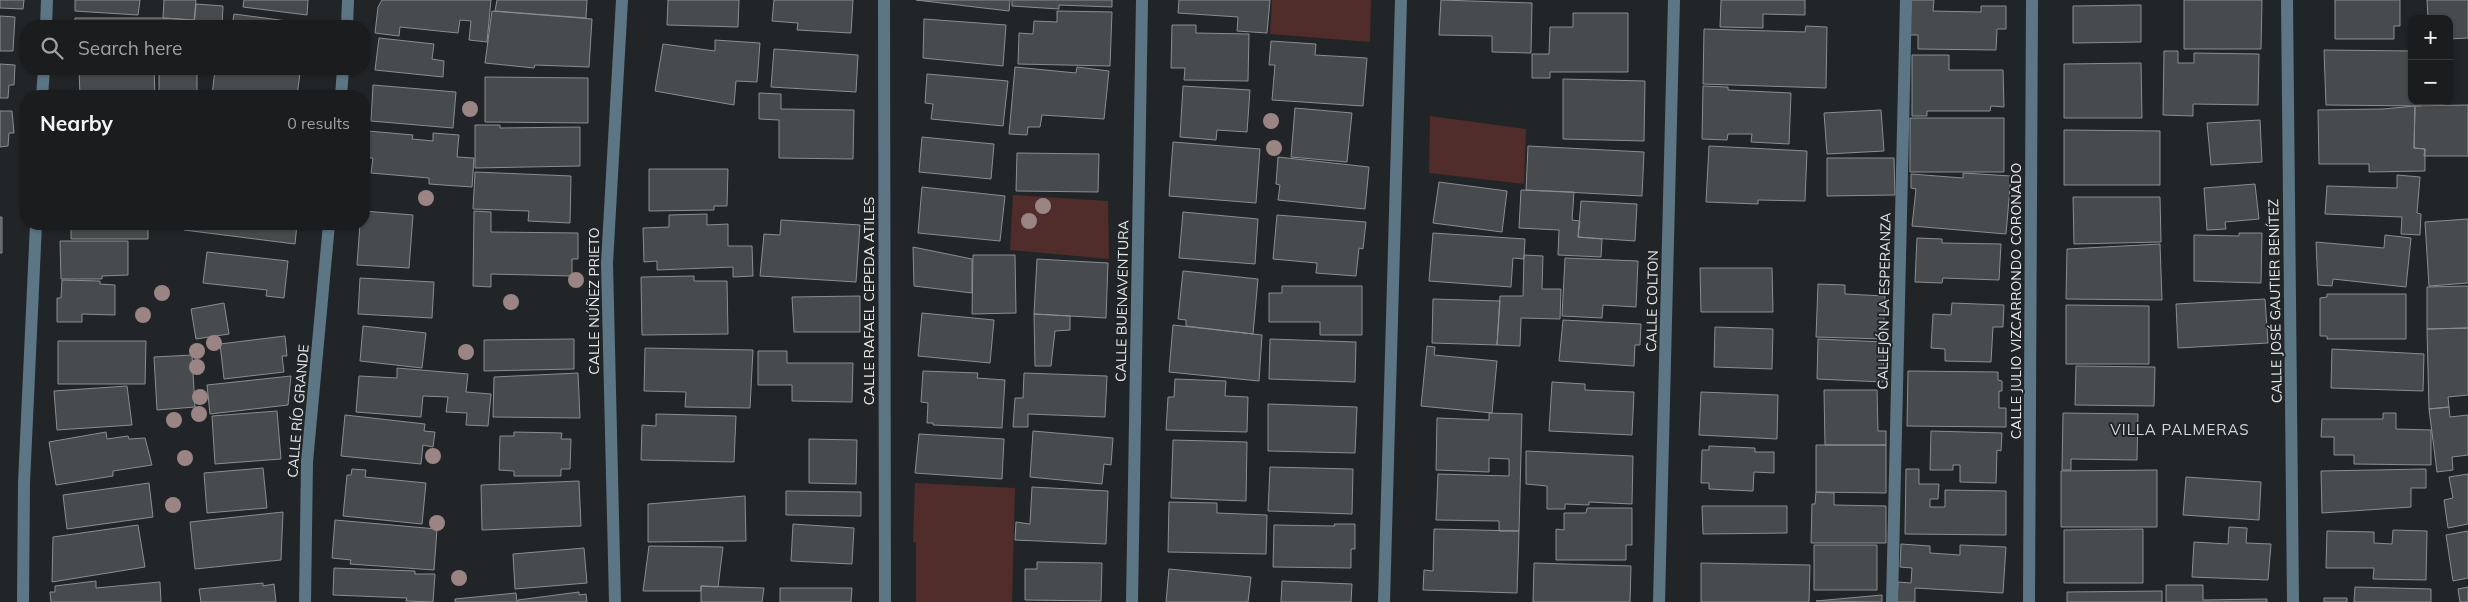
<!DOCTYPE html>
<meta charset="utf-8">
<style>
body{margin:0;font-family:Mulish,sans-serif;background:#232526;color:#f1f3f6}
.controls{position:absolute;right:15px;top:15px;display:grid;overflow:hidden;border-radius:10px;box-shadow:0 1px 4px #0004}
.controls button{width:45px;height:45px;display:grid;place-items:center;padding:0;border:0;border-bottom:1px solid #383a3b;background:#1a1c1d;color:#f1f3f6;font:25px sans-serif}
.list{margin:0;padding:0;list-style:none}
h2{display:flex;justify-content:space-between;align-items:center;height:65px;margin:0;padding:0 20px;font-size:21px}
h2 small{font-size:16px;font-weight:400;color:#9fa1a4}
.icon{flex:none;width:28px;height:28px;fill:none;stroke:currentColor;stroke-width:2;stroke-linecap:round;stroke-linejoin:round}
.map{position:relative;flex:none;width:2468px;height:602px;overflow:hidden}
.search{position:absolute;background:#1a1c1d;box-shadow:0 1px 4px #0004;left:20px;top:20px;width:350px;height:55px;display:flex;align-items:center;gap:12px;box-sizing:border-box;padding:0 18px;border-radius:20px;color:#9fa1a4;font-size:19px}
.panel{position:absolute;background:#1a1c1d;box-shadow:0 1px 4px #0004;left:20px;top:90px;width:350px;height:140px;border-radius:20px}
.map>svg:first-child{display:block}
.green{fill:#502c2a}
.building{fill:#474b4d;stroke:#8a8e91}
.lines{fill:none;stroke-linecap:round;stroke-linejoin:round}
.minor{stroke:#5d7685;stroke-width:12}
.tree{fill:#9a8584}
.labels{text-anchor:middle;dominant-baseline:central;stroke-width:4;stroke-linejoin:round;paint-order:stroke}
.street-label{font-size:14px;fill:#e6e8ea;stroke:#222527}
.neighbourhood-label{font-size:15px;letter-spacing:1px;fill:#d2d7d9;stroke:#222527}
</style>
<div class="map">
<svg width="2468" height="602" viewBox="0 0 2468 602">
<rect width="100%" height="100%" fill="#222527"/>
<path class="green" d="M1272,0H1371L1370,42L1270,34Z
M1430,116L1526,129L1524,184L1429,173Z
M1013,195L1108,201L1109,259L1010,250Z
M915,483L1015,488L1012,602H916V543L913,542Z"/>
<path class="building" d="M0,0H24L23,9L0,8Z
M75,0H140L138,15L75,11Z
M164,0H196L194,20L163,18Z
M244,0H308L307,15L243,7Z
M382,0H491L487,42L469,40L471,21L460,20L458,33L400,27L399,36L375,33L378,7Z
M497,0H587L586,18L495,11Z
M668,0H739L738,27L667,25Z
M774,0H853L851,33L797,30L798,23L772,21Z
M916,0H1010L1009,11Z
M1012,0H1112V7L1059,5V9L1012,6Z
M1179,0H1270L1267,33L1237,31L1238,17L1178,13Z
M1441,0L1532,3L1531,53L1492,52V36L1439,35Z
M1721,0H1805V15L1763,14V28L1720,27Z
M1911,0H1934L1933,11L1981,12V6H2006V29H1997L1996,50L1918,49V35H1910Z
M2184,0H2262L2261,49H2184Z
M2335,0H2400V26H2394V39H2335Z
M2427,0H2468V38L2449,39V19H2428Z
M196,4L223,6L222,26H194Z
M2141,5V42L2073,43V6Z
M492,11L592,19L589,67L535,65L534,68L485,63Z
M1057,11L1112,12L1110,66L1018,64L1019,33L1033,34L1034,21L1057,22Z
M1573,13H1628V72H1550V78H1532V54H1549L1550,27H1573Z
M234,14L318,25L232,26Z
M0,16L15,17L13,51H0Z
M75,18H163L194,20V26H75Z
M924,19L1006,25L1003,66L923,58Z
M1172,25H1196V33L1249,34L1248,81L1184,80L1185,68H1171Z
M1806,26L1827,27L1826,88L1703,84L1704,29L1805,32Z
M379,38L434,44L432,59L444,61L443,77L375,70Z
M715,40L760,43L757,82L736,81L734,105L655,91L663,44L715,51Z
M1271,41L1316,44L1315,55L1367,58L1363,106L1272,100L1275,65H1269Z
M774,49L858,55L856,92L771,87Z
M2324,50L2412,51V101H2421V106L2326,105Z
M2164,51H2178V63H2194V53L2259,54L2258,105L2193,104V116L2163,115Z
M1912,55H1949V70H2003L2004,107L1991,106L1990,111H1927V116H1912Z
M2141,63L2142,118H2064V64Z
M0,64L15,65L14,85H9L8,98H0Z
M1015,67L1076,73L1077,67L1109,71L1104,119L1042,115L1040,127H1028L1027,135L1009,134Z
M79,69H154L155,96H132V94L80,96Z
M159,69H197V96H159Z
M215,69H264L300,73L297,96H212Z
M927,74L1008,81L1003,126L931,119L933,104L925,103Z
M485,77L588,78V123L485,122Z
M1563,79L1645,81L1644,141L1563,139Z
M373,85L456,92L453,128L371,121Z
M1183,86L1250,90L1247,132L1217,130L1216,140L1180,137Z
M1703,86L1728,87V90L1791,93L1789,144L1751,142L1752,134H1728L1727,140L1702,139Z
M759,93L781,94V109L854,110L853,159L779,158V120L759,119Z
M2468,105V156H2424L2425,149L2414,148L2415,106Z
M2415,106L2414,148L2425,149V171L2369,172V164H2319L2318,110L2383,109Z
M1295,108L1352,113L1347,162L1291,157Z
M1881,110L1884,151L1827,154L1824,113Z
M0,111H12L14,133H9L8,146L0,147Z
M1910,118H2004V172H1910Z
M2260,120L2262,162L2211,165L2207,123Z
M475,125H500V128L580,127V166L475,168Z
M2064,130L2160,131V185H2064Z
M368,131L413,135L412,139L433,141V133L459,135L457,157L474,158L472,187L429,184V178L371,173L373,158H366Z
M922,137L994,144L991,179L919,172Z
M1173,142L1260,149L1256,203L1169,196Z
M1528,146L1644,152L1642,196L1526,190Z
M1709,146L1807,151L1805,201L1758,200V204L1706,202Z
M1017,153L1099,154L1098,192L1016,191Z
M1278,157L1369,167L1365,209L1278,200L1280,185L1276,184Z
M1827,158H1894L1895,195L1827,196Z
M649,169H728L727,206H714V210L649,211Z
M475,172L571,176L570,223L528,221L529,211L473,209Z
M1963,173L2011,176L2006,234L1912,226L1916,189L1911,188V174L1963,178Z
M2397,175L2420,177L2417,213L2421,214L2420,235L2401,234L2402,217L2325,214L2327,186L2397,188Z
M1439,182L1507,191L1502,232L1433,223Z
M2255,184L2259,219L2225,222L2226,229L2207,230L2204,188Z
M922,187L1005,196L1000,241L918,233Z
M1521,190L1574,192L1572,220L1580,221L1578,237L1602,239L1601,257L1558,255L1559,230L1519,228Z
M2073,197H2160L2161,242L2074,244Z
M1581,201L1637,204L1635,241L1578,237Z
M364,211L413,215L409,268L357,265L360,224H364Z
M474,211L491,212V232L578,233V259H572V276L491,274V287L473,286Z
M1183,212L1258,219L1255,264L1179,258Z
M707,214V225L728,224V246H752L753,276L733,277V267L657,270V261L644,262L643,228L669,227V215Z
M1277,215L1366,222L1363,249L1359,248L1356,276L1316,273L1317,263L1273,259Z
M0,217H2V253H0Z
M2468,219V283L2429,286L2425,222Z
M781,220L860,225L856,282L760,276L764,234L780,235Z
M71,224H148V239H71Z
M185,224H297L295,244L184,230Z
M1433,233L1525,239L1524,259L1513,258L1511,287L1429,281Z
M2239,233H2262L2261,283L2194,281V235L2239,236Z
M2385,235L2411,238L2406,287L2333,279L2332,286L2318,285L2316,242L2384,248Z
M1917,238L1942,239V243L2001,244L1999,280L1943,278L1942,283L1915,282Z
M60,241H128V275L102,276V279H61Z
M2160,244L2162,300L2066,299L2067,249Z
M913,247L972,259V293L914,286Z
M207,252L288,261L284,298L266,296L267,290L203,283Z
M973,255H1015L1016,313L972,314Z
M1524,255L1543,256L1542,289H1561L1560,319L1521,318L1520,346L1497,345L1500,296H1523Z
M1565,258L1638,261L1636,307L1603,305L1602,318L1562,316Z
M1037,259L1108,263L1106,318L1034,314Z
M1700,268H1772L1773,312H1701Z
M1183,271L1258,279L1253,334L1186,326V320L1178,319Z
M694,276V281H727L728,334L642,335L641,277Z
M360,278L434,282L432,318L358,314Z
M62,280L100,281V284L115,285V315L82,314V322H57V298H61Z
M1818,284L1845,285V294L1885,296L1883,339L1816,337Z
M1282,286H1362V335H1320V322H1269V293H1282Z
M2468,286V328L2427,329V287Z
M2327,294H2406V339H2327V336H2320V298L2327,297Z
M860,296V332H794L792,297Z
M1433,299L1500,301L1497,345L1432,343Z
M2265,299L2268,343L2178,348L2176,304Z
M224,303L229,334L196,339L191,309Z
M1952,303L2004,305L2003,327H1993L1991,362L1945,361V349L1931,348L1933,314L1951,315Z
M2066,305L2149,306V364H2066Z
M922,313L994,320L990,363L918,356Z
M1034,314L1070,316V330L1055,331L1051,366H1035Z
M1563,320L1641,324L1640,345H1635L1634,366L1559,361Z
M1173,325L1262,335L1259,381L1169,372Z
M363,326L426,333L422,368L360,361Z
M1715,327L1773,329L1772,369L1714,367Z
M2468,328V395L2448,397L2449,407L2429,409L2427,329Z
M285,336L287,356H282L284,372L224,379L220,344Z
M574,339V369L484,371V340Z
M1270,339L1356,342L1355,382L1269,379Z
M1818,339L1884,342L1883,382L1817,379Z
M58,341H146L145,384H58Z
M1427,346L1435,347L1434,355L1497,361L1492,413L1421,406Z
M645,348L753,350L750,408L685,407L686,392L644,391Z
M2332,349L2424,354L2423,391L2331,388Z
M758,351H787V363H853L852,402L792,401V385H758Z
M192,355L195,407L157,410L154,357Z
M2076,366L2155,367L2154,406L2075,405Z
M397,368L468,374L466,392L491,394L488,426L466,425L467,413L446,412L448,397L423,396L421,417L356,412L359,376L397,378Z
M923,371L978,373L977,378L1005,380L1002,428L933,425V423H927L928,403L921,402Z
M1908,371L1998,372V380L2002,381V391H1999V408H2006V427L1907,426Z
M578,373L580,418L493,417L494,377Z
M1024,373L1107,376L1105,417L1028,414V427H1013L1015,398H1023Z
M291,376L288,405L210,414L207,385Z
M1175,379L1226,381L1225,396L1248,397L1247,432L1166,430L1168,397H1174Z
M1552,382L1585,384V390L1634,392L1632,435L1549,431Z
M127,386L132,425L57,430L54,391Z
M1824,390H1877L1878,431H1886V445H1825Z
M1701,392L1778,395L1777,439L1699,435Z
M1268,404L1357,407L1355,453L1268,451Z
M2449,407L2450,417L2468,415V455L2452,457L2453,470L2437,472L2429,409Z
M277,411L281,459L215,464L212,416Z
M1489,413L1522,414L1519,531H1499V521L1436,520L1438,474L1509,476V459L1489,458V472L1436,470L1437,418L1489,420Z
M2063,413L2138,414L2137,460L2071,459V470H2062Z
M2383,413H2396V429L2431,430V465L2354,464V455H2334V437H2321L2322,419H2383Z
M656,414L736,416L734,462L641,460L642,425L656,426Z
M345,415L425,424L424,431L435,432L433,447L423,445L421,464L341,456Z
M1033,431L1113,438L1111,465L1104,464L1102,484L1030,477Z
M1931,431L2002,433L2001,451L1997,450L1996,483L1960,482V465H1953V470H1930Z
M106,432L107,439L128,436L129,439L145,438L152,465L113,471V476L56,485L49,442Z
M514,432L562,433L561,439H571L570,469H561V476H514V471L499,470L500,436H514Z
M919,434L1004,439L1002,479L915,473Z
M809,439L857,440L856,484L809,483Z
M1173,440L1247,442L1246,501L1171,498Z
M1816,445H1886V493L1816,492Z
M1709,446L1755,448V452H1774V473L1754,472L1753,491L1709,489V483H1701L1702,450H1709Z
M1526,451L1633,456L1632,504L1589,502V505L1565,504V509H1547V486L1526,484Z
M1270,467L1353,469L1352,514L1268,511Z
M263,468L267,508L207,513L204,473Z
M352,469L366,470L365,477L426,483L422,524L343,516L347,475H351Z
M1906,469H1919V484H1939L1938,499H1930V507H1945V490L2006,491V535L1905,534Z
M2426,469V488H2411V507L2322,513L2321,471Z
M2157,470V527H2061V471Z
M2468,474V524L2448,528L2444,500L2453,498L2449,477Z
M2186,477L2261,482L2259,520L2183,515Z
M579,481L581,526L482,530L481,485Z
M149,483L153,517L67,529L63,495Z
M1032,487L1108,491L1106,544L1015,540L1016,522L1030,524Z
M786,491L861,492V516L786,515Z
M1816,492L1834,493V505L1886,506V543H1811L1812,504H1815Z
M745,496L746,541L648,542V504Z
M1169,502L1217,503V513L1267,515L1266,554L1168,552Z
M1702,506H1787V533L1703,534Z
M1587,508H1632V545H1626V560H1556V529L1564,530V513H1586Z
M283,512L281,560L195,569L190,522Z
M335,520L437,529L434,570L350,564L351,560L332,558Z
M793,524L854,528L852,564L791,561Z
M1334,524H1355V549H1351V568L1273,567L1274,525L1335,526Z
M138,525L145,567L52,582L53,537Z
M2229,527L2247,528L2246,543L2271,544L2268,580L2192,577L2194,542L2228,544Z
M1434,529L1519,531L1517,593L1423,590L1424,570L1433,571Z
M2143,529V583H2064V530Z
M2393,530L2427,531L2426,580L2373,579L2374,568H2326L2327,531L2374,532V543L2392,544Z
M2468,531V578L2453,581L2446,535Z
M1901,544L1930,546V553L1960,555V545L2006,547L2003,593L1915,588V602H1897L1898,582L1911,583L1912,568L1900,567Z
M1814,545H1877V590H1814Z
M649,546L723,547L718,587L701,586V591H643Z
M584,548L587,583L515,589L513,554Z
M1037,562L1102,563L1101,601L1025,600V569H1037Z
M1534,563L1631,566L1630,602H1533Z
M1701,563L1810,565L1809,602H1701Z
M334,568L415,571V574H435L433,602L406,601L407,598L333,595Z
M1169,569L1251,577L1248,602H1166Z
M96,581V588L160,582L161,602H51L50,592H55V586Z
M1282,581L1352,584L1351,602H1281Z
M263,583V586L274,584L276,602H201L199,589Z
M2166,585H2203V600L2267,599V602H2166Z
M701,586L764,588L762,602H701Z
M2355,587L2431,589V602H2354Z
M2468,587V602H2460L2458,589Z
M780,588H852L851,602H780Z
M2162,591V602H2067V592Z
M579,592V595L586,594L587,602H518V600Z
M516,593L517,602H455V599Z
M1882,595V602L1816,601Z
M2324,598H2347V602H2324Z"/>
<g class="lines">
<path class="minor" d="M884,0L885,602
M2287,0L2293,602
M46,26L47,0
M347,26L348,0
M42,96L44,69
M341,96L343,69
M23,602L24,483L36,224
M305,602L307,462L329,224
M615,602L607,263L622,0
M1132,602L1142,0
M1384,602L1401,0
M1659,602L1674,0
M1892,602L1906,0
M2029,602L2032,0"/>
</g>
<g class="tree">
<circle cx="470" cy="109" r="8"/>
<circle cx="1271" cy="121" r="8"/>
<circle cx="1274" cy="148" r="8"/>
<circle cx="426" cy="198" r="8"/>
<circle cx="1043" cy="206" r="8"/>
<circle cx="1029" cy="221" r="8"/>
<circle cx="576" cy="280" r="8"/>
<circle cx="162" cy="293" r="8"/>
<circle cx="511" cy="302" r="8"/>
<circle cx="143" cy="315" r="8"/>
<circle cx="214" cy="343" r="8"/>
<circle cx="197" cy="351" r="8"/>
<circle cx="466" cy="352" r="8"/>
<circle cx="197" cy="367" r="8"/>
<circle cx="200" cy="397" r="8"/>
<circle cx="199" cy="414" r="8"/>
<circle cx="174" cy="420" r="8"/>
<circle cx="433" cy="456" r="8"/>
<circle cx="185" cy="458" r="8"/>
<circle cx="173" cy="505" r="8"/>
<circle cx="437" cy="523" r="8"/>
<circle cx="459" cy="578" r="8"/>
</g>
<g class="labels">
<g class="street-label">
<text transform="translate(594 301) rotate(-90)">CALLE NÚÑEZ PRIETO</text>
<text transform="translate(869 301) rotate(-90)">CALLE RAFAEL CEPEDA ATILES</text>
<text transform="translate(1122 301) rotate(-89)">CALLE BUENAVENTURA</text>
<text transform="translate(1652 301) rotate(-89)">CALLE COLTON</text>
<text transform="translate(1884 301) rotate(-89)">CALLEJÓN LA ESPERANZA</text>
<text transform="translate(2016 301) rotate(-90)">CALLE JULIO VIZCARRONDO CORONADO</text>
<text transform="translate(2275 301) rotate(-91)">CALLE JOSÉ GAUTIER BENÍTEZ</text>
<text transform="translate(298 411) rotate(-85)">CALLE RÍO GRANDE</text>
</g>
<g class="neighbourhood-label">
<text x="2180" y="429">VILLA PALMERAS</text>
</g>
</g>
</svg>
<div class="controls">
<button>+</button>
<button>−</button>
</div>
<div class="search"><svg class="icon" aria-label="search" viewBox="0 0 24 24"><circle cx="10" cy="10" r="6"/><path d="M15 15l6 6"/></svg>Search here</div>
<section class="panel">
<h2>Nearby<small>0 results</small></h2>
<ul class="list">
</ul>
</section>
</div>
